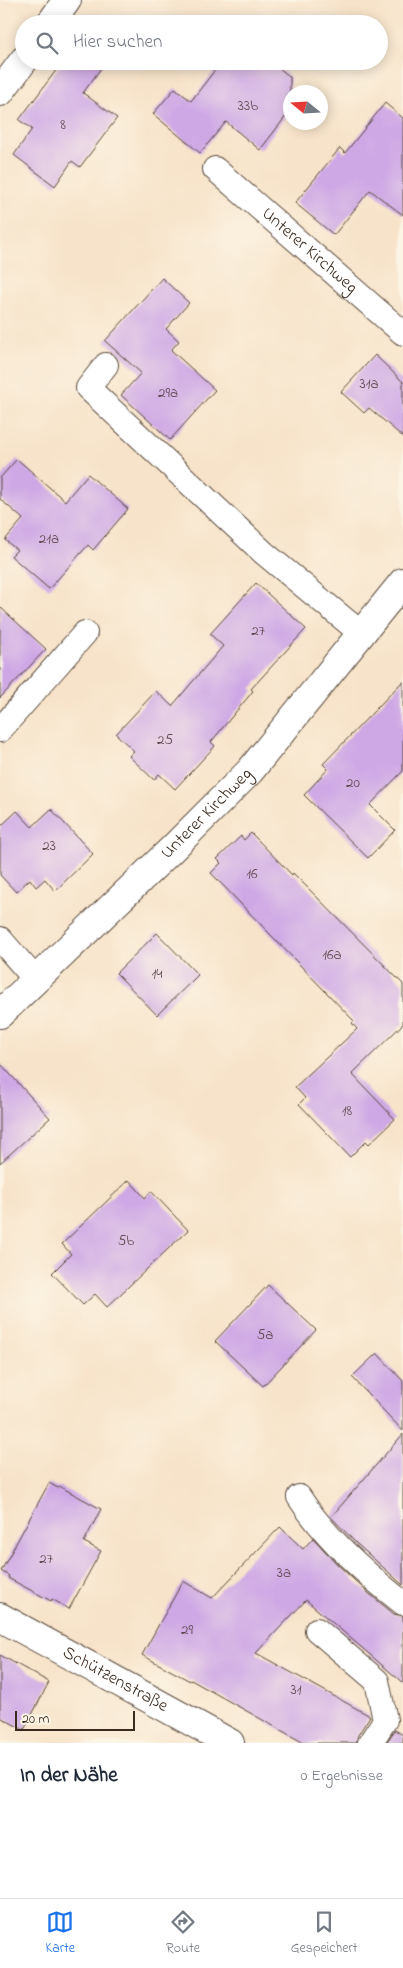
<!DOCTYPE html>
<html lang="de">
<meta charset="utf-8">
<style>
body{margin:0;font-family:"Indie Flower",sans-serif;background:#f2f2f3;color:#1f2937}
.compass{position:absolute;left:283px;top:85px;width:45px;height:45px;border-radius:50%;background:#fff;box-shadow:0 2px 12px #0003;rotate:288deg}
.scale{position:absolute;left:15px;bottom:12px;width:120px;box-sizing:border-box;padding-left:5px;border:2px solid #3b2a1e;border-top:0;font-size:14px;line-height:18px;white-space:nowrap;color:#3b2a1e;-webkit-text-stroke:4px #fcf5e5;paint-order:stroke}
.list{margin:0;padding:0;list-style:none}
h2{display:flex;justify-content:space-between;align-items:center;height:65px;margin:0;padding:0 20px;font-size:21px}
h2 small{font-size:16px;font-weight:400;color:#747a83}
.icon{flex:none;width:28px;height:28px;fill:none;stroke:currentColor;stroke-width:2;stroke-linecap:round;stroke-linejoin:round}
.map{position:relative;flex:none;width:403px;height:1743px;overflow:hidden}
.search{position:absolute;background:#fff;box-shadow:0 2px 12px #0003;left:15px;right:15px;top:15px;height:55px;display:flex;align-items:center;gap:12px;box-sizing:border-box;padding:0 18px;border-radius:28px;color:#747a83;font-size:19px}
.sheet{height:155px;background:#fff}
nav{display:flex;justify-content:space-around;align-items:center;box-sizing:border-box;height:70px;border-top:1px solid #e0e1e3;background:#fff;font-size:14px;color:#747a83}
nav a{display:grid;justify-items:center;gap:2px}
nav .on{color:#1a73e8}
.map>svg:first-child{display:block}
.building{fill:#cea7e5}
.lines{fill:none;stroke-linecap:round;stroke-linejoin:round}
.lane-casing{stroke:#574638;stroke-width:26}
.street-casing{stroke:#574638;stroke-width:30}
.secondary-casing{stroke:#574638;stroke-width:30}
.lane{stroke:#fff;stroke-width:24}
.street{stroke:#fff;stroke-width:28}
.secondary{stroke:#fff;stroke-width:28}
.labels{text-anchor:middle;dominant-baseline:central;stroke-width:5;stroke-linejoin:round;paint-order:stroke}
.number-label{font-size:15px;fill:#604950}
.street-label{font-size:18px;fill:#3b2a1e;stroke:#fcf5e5}
</style>
<div class="map">
<svg width="403" height="1743" viewBox="0 0 403 1743">
<rect width="100%" height="100%" fill="#fcf5e5"/>
<filter id="ink" filterUnits="userSpaceOnUse"><feTurbulence type="fractalNoise" baseFrequency=".02" numOctaves="2"/><feDisplacementMap in="SourceGraphic" scale="10" xChannelSelector="R" yChannelSelector="G"/><feConvolveMatrix kernelMatrix="1 2 1 2 8 2 1 2 1" color-interpolation-filters="sRGB"/></filter>
<filter id="wash" filterUnits="userSpaceOnUse"><feTurbulence type="fractalNoise" baseFrequency=".0096" numOctaves="4" result="noise"/><feDisplacementMap in="SourceGraphic" scale="20" xChannelSelector="R" yChannelSelector="G"/><feGaussianBlur stdDeviation="1.12" result="paint"/><feColorMatrix in="noise" values="0 0 0 0 0 0 0 0 0 0 0 0 0 0 0 0 0 1.4 0 .05"/><feComposite in="paint" operator="in"/></filter>
<g filter="url(#wash)">
<rect width="100%" height="100%" fill="#f7e3c9"/>
<g id="blocks">
<path class="building" d="M63,61H106L83,93L117,118L80,167L72,161L55,186L14,155L32,129L19,120Z
M222,61H271L290,77V111L260,150L226,122L200,153L153,114L175,88L191,101Z
M385,103L403,118V215L370,190L334,235L295,203L340,148L345,153Z
M162,278L189,303L166,329L179,341L171,350L215,390L170,440L121,395L141,373L105,341Z
M375,355L403,382V437L369,408L364,413L341,392Z
M17,459L65,501L88,474L128,509L93,550L88,545L49,589L11,556L17,550L5,540L23,519L0,499V478Z
M256,583L306,629L251,689L253,691L211,742L215,746L175,789L159,774L154,780L129,756L134,751L116,734L156,691L172,706L223,646L210,634Z
M0,607L46,649L0,698Z
M403,681V771L370,805L395,830L368,858L304,795L328,769L323,764Z
M51,809L93,854L55,891L45,879L36,887L30,879L16,892L0,875V827L17,811L32,827Z
M251,833L292,875L293,873L403,984V1024L352,1074L395,1119L369,1144L366,1141L350,1157L299,1104L305,1098L295,1087L357,1029L352,1023L354,1021L211,873L221,863L217,859L241,836L244,840Z
M157,933L198,975L157,1015L116,973Z
M0,1063L50,1118L0,1163Z
M129,1180L145,1198L151,1191L188,1230L107,1307L95,1294L83,1305L52,1273L71,1254L62,1244Z
M268,1285L316,1330L263,1386L215,1341Z
M377,1353L403,1381V1431L352,1377Z
M403,1434V1585L357,1544L331,1517Z
M49,1483L58,1488L59,1486L101,1509L84,1542L101,1551L69,1609L52,1599L51,1601L8,1578L9,1576L1,1571Z
M280,1527L303,1549L313,1538L337,1564L366,1591L394,1614L403,1616V1683L306,1600L256,1653L370,1716L358,1735L356,1743H304L191,1680L190,1681L142,1655L183,1581L212,1598Z
M0,1655L49,1682L24,1730L0,1717Z
M395,1730L403,1735V1743H386Z"/>
</g>
</g>
<g filter="url(#ink)">
<use href="#blocks" fill-opacity="0" stroke="#574638" stroke-width="1"/>
<g class="lines">
<g class="lane-casing">
<g id="lane">
<path id="s1" d="M215,169L403,333"/>
<path d="M106,365L88,388L264,553L362,634"/>
<path d="M0,730L85,633"/>
<path d="M0,939L35,979"/>
<path d="M299,1497C324,1536 367,1575 403,1603"/>
<path d="M317,1630L377,1681L385,1720L370,1743"/>
</g>
</g>
<g class="street-casing">
<g id="street">
<path d="M50,24L67,0"/>
<path d="M0,92L24,60"/>
<path id="s2" d="M0,1014L172,849L250,771L403,582"/>
</g>
</g>
<g class="secondary-casing">
<g id="secondary">
<path id="s3" d="M0,1617L230,1743"/>
</g>
</g>
<use href="#lane" class="lane"/>
<use href="#street" class="street"/>
<use href="#secondary" class="secondary"/>
</g>
</g>
<g class="labels">
<g class="number-label">
<text x="248" y="106">33b</text>
<text x="63" y="125">8</text>
<text x="369" y="384">31a</text>
<text x="168" y="393">29a</text>
<text x="49" y="539">21a</text>
<text x="258" y="631">27</text>
<text x="165" y="740">25</text>
<text x="353" y="783">20</text>
<text x="49" y="846">23</text>
<text x="252" y="874">16</text>
<text x="332" y="955">16a</text>
<text x="157" y="974">14</text>
<text x="347" y="1111">18</text>
<text x="126" y="1241">5b</text>
<text x="265" y="1335">5a</text>
<text x="46" y="1559">27</text>
<text x="284" y="1573">3a</text>
<text x="187" y="1630">29</text>
<text x="296" y="1690">31</text>
</g>
<g class="street-label">
<text stroke="none"><textPath href="#s1" startOffset="125">Unterer Kirchweg</textPath></text>
<text stroke="none"><textPath href="#s2" startOffset="288">Unterer Kirchweg</textPath></text>
<text stroke="none"><textPath href="#s3" startOffset="131">Schützenstraße</textPath></text>
</g>
</g>
</svg>
<svg class="compass" viewBox="-18 -18 36 36"><path d="M0-13l5 13h-10z" fill="#e53935"/><path d="M0 13l5-13h-10z" fill="#747a83"/></svg>
<div class="scale">20 m</div>
<div class="search"><svg class="icon" aria-label="search" viewBox="0 0 24 24"><circle cx="10" cy="10" r="6"/><path d="M15 15l6 6"/></svg>Hier suchen</div>
</div>
<section class="sheet">
<h2>In der Nähe<small>0 Ergebnisse</small></h2>
<ul class="list">
</ul>
</section>
<nav>
<a class="on"><svg class="icon" aria-label="map" viewBox="0 0 24 24"><path d="M3 6l6-2 6 2 6-2v14l-6 2-6-2-6 2zM9 4v14M15 6v14"/></svg>Karte</a>
<a><svg class="icon" aria-label="directions" viewBox="0 0 24 24"><path d="M12 3l9 9-9 9-9-9zM9 14v-3h6M13 9l2 2-2 2"/></svg>Route</a>
<a><svg class="icon" aria-label="saved" viewBox="0 0 24 24"><path d="M7 4h10v16l-5-4-5 4z"/></svg>Gespeichert</a>
</nav>
